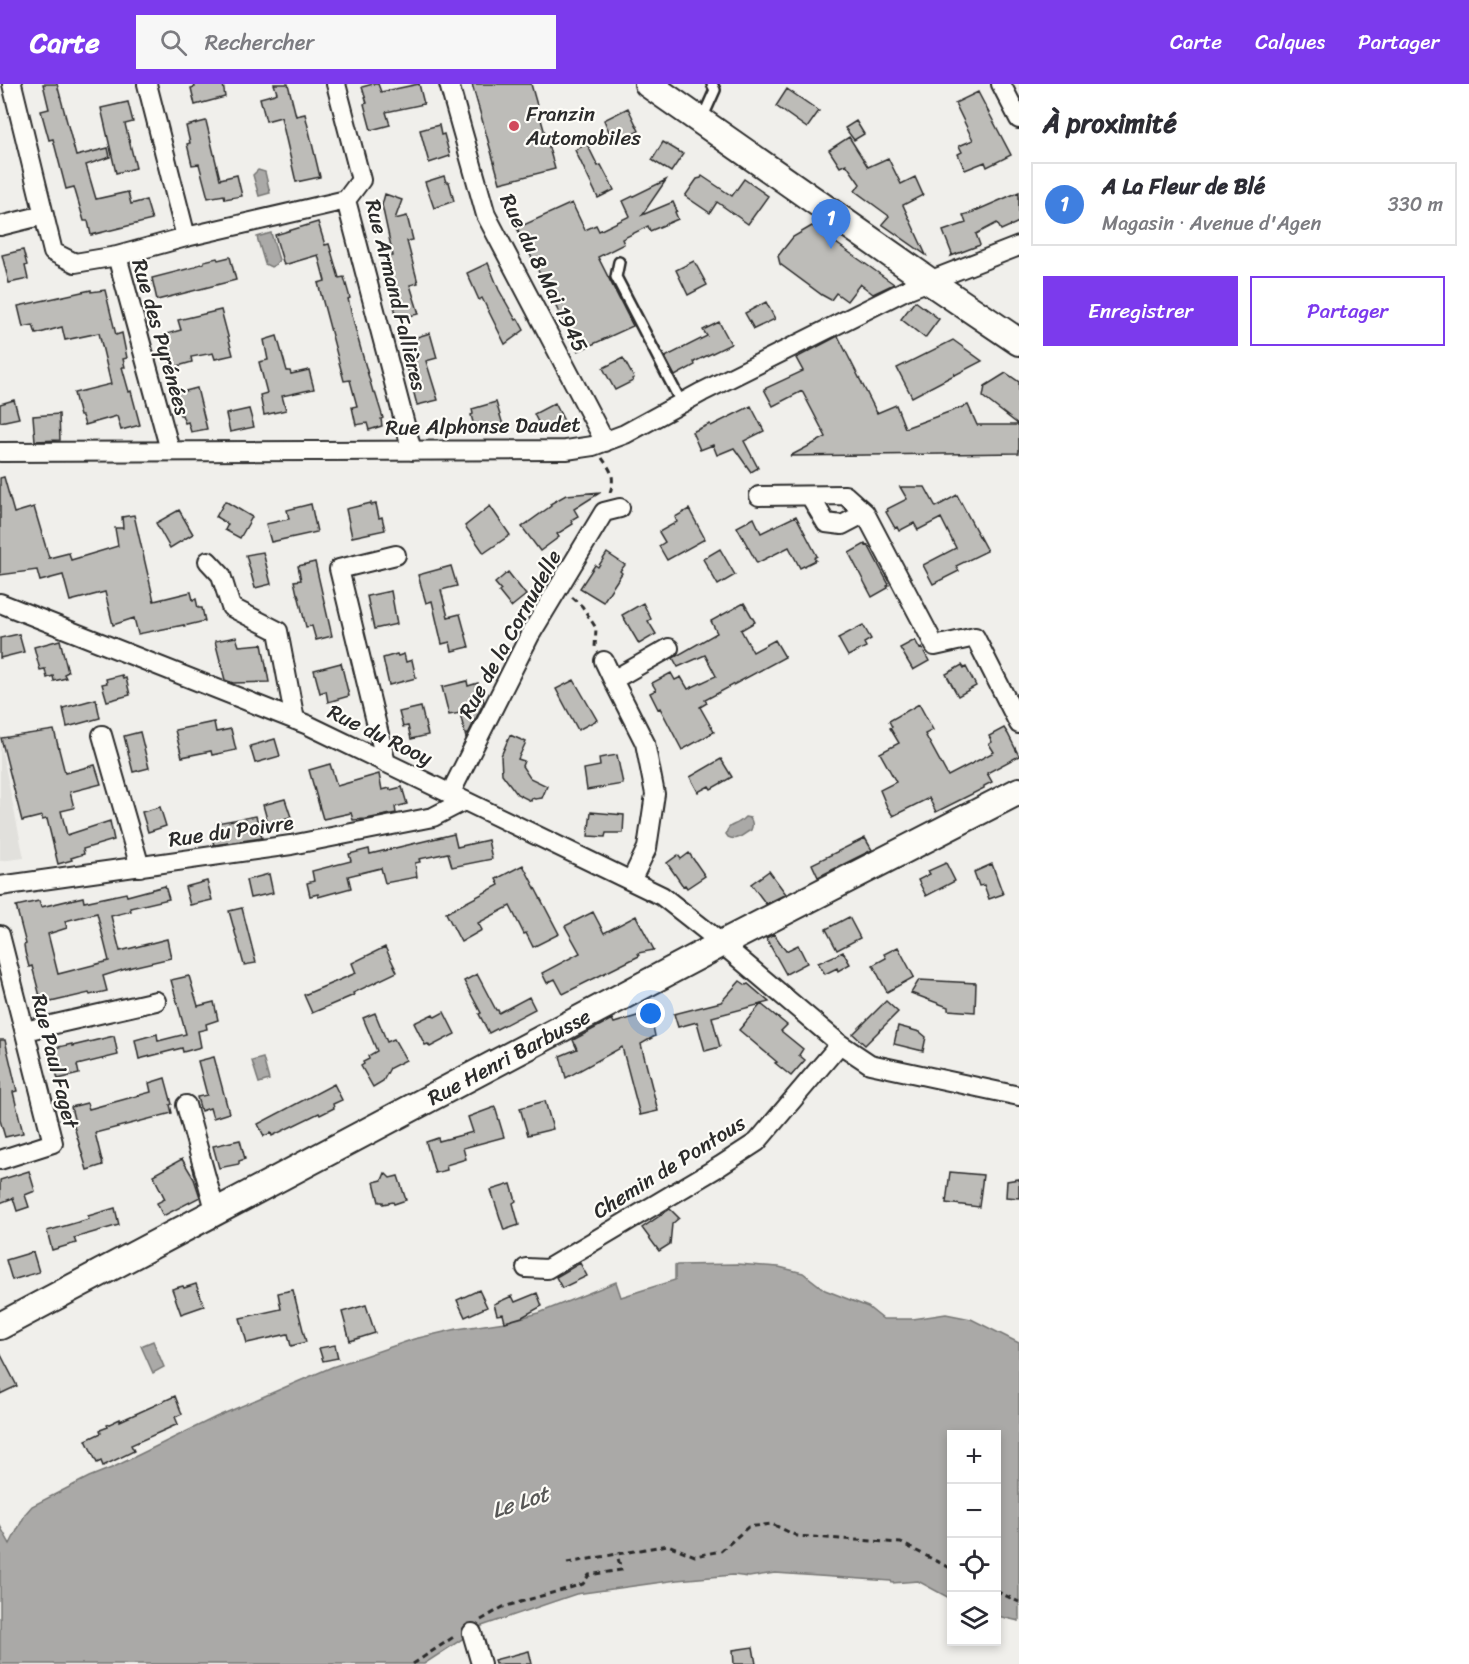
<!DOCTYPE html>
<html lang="fr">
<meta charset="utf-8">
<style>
body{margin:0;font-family:Sriracha,sans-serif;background:#f7f7f7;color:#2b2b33}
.controls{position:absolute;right:18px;bottom:18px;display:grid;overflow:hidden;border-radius:0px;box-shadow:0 3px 9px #0003}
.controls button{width:54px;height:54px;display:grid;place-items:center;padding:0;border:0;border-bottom:2px solid #e1e1e2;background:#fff;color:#2b2b33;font:30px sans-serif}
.you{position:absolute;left:651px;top:930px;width:21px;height:21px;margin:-15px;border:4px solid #fff;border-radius:50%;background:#1a73e8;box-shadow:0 0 0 9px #1a73e833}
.badge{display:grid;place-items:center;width:39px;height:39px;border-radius:50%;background:#7c3aed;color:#fff;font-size:20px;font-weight:700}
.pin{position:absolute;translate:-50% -50px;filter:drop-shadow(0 2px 3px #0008)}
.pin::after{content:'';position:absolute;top:32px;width:21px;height:18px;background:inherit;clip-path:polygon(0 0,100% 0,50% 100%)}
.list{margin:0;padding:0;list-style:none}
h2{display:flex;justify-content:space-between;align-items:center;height:78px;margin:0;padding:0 24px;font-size:26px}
h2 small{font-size:20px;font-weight:400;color:#7c7c81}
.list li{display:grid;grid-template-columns:39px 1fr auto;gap:18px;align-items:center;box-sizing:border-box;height:84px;margin:0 12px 12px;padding:0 12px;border:2px solid #e1e1e2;border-radius:0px}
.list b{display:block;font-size:22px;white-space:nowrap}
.list p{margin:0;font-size:20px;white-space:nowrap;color:#7c7c81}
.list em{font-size:20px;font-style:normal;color:#7c7c81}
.actions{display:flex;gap:12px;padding:18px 24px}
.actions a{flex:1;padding:14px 0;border:2px solid #7c3aed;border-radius:0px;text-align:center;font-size:21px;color:#7c3aed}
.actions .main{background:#7c3aed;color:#fff}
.icon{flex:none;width:33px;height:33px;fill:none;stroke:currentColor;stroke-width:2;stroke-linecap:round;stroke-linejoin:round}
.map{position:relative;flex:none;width:1019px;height:1580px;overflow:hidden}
header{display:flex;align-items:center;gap:36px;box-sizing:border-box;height:84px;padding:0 30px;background:#7c3aed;color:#fff}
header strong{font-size:28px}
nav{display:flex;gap:33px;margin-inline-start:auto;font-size:21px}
.search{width:420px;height:54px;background:#f7f7f7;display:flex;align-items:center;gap:15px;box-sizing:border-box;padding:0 21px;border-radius:0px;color:#7c7c81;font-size:22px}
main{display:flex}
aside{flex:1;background:#fff}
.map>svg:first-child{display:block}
.built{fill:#e1e0dc}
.water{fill:#aaa9a7;stroke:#777775;stroke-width:1.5}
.building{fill:#bdbcb8;stroke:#2b2b2b;stroke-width:1.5;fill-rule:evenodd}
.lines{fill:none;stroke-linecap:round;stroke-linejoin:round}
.service-casing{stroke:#2b2b2b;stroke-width:14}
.minor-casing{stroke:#2b2b2b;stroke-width:22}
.secondary-casing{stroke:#2b2b2b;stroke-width:30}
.path{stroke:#2b2b2b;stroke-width:3;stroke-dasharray:6 4.5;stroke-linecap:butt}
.service{stroke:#fdfcf7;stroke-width:9}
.minor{stroke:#fdfcf7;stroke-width:18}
.secondary{stroke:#fdfcf7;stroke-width:26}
.poi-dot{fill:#d1495b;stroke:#fdfcf7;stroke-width:2}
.labels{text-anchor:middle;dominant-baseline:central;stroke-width:4.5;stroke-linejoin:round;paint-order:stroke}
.poi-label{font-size:21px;fill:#2b2b2b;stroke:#fdfcf7;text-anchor:start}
.street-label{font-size:21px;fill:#2b2b2b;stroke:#fdfcf7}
.water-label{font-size:22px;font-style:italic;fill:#575756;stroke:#fdfcf7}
</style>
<header>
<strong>Carte</strong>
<div class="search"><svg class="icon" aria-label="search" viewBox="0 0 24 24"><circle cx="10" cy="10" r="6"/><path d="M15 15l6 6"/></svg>Rechercher</div>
<nav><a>Carte</a><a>Calques</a><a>Partager</a></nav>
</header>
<main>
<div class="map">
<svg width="1019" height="1580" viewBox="0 0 1019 1580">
<rect width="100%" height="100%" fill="#f0efeb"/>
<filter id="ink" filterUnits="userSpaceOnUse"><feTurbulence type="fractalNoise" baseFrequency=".0167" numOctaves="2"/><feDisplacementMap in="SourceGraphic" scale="12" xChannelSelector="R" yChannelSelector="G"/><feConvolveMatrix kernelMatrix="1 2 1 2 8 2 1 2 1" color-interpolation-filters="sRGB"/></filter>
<g filter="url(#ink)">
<path class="built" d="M0,658L24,774L0,777Z"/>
<path class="water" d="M258,86L265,88L270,109L259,112L253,91Z
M271,149L279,176L275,181L271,183L265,180L257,153Z
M745,733L750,734C753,739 753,741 751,746C742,750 739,758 728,753L726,750C728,741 733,742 739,738C741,737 743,735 745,733Z
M263,974L269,996L259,999L252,977Z
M737,1180L779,1183L803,1189L825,1206L868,1223L883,1235H913L946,1230L971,1235L1019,1259V1537L997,1532L996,1350H952L951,1515L918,1497L892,1499L891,1497L775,1489L749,1493L733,1491L677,1496L576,1510L476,1544L467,1552L424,1580H0V1442L10,1460L26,1429L32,1422L89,1393L114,1383L216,1333L332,1283L414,1255L457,1245L505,1238L539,1229L616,1198L621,1213L675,1196V1182L677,1181Z
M153,1257L164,1283L153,1289L141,1262Z"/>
<path class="building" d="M43,0H57L76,72L108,64L110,73L86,81L96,115L128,108L131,120L146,116L152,136L91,151L88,137H84L74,103L66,105L53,55L49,56L41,27L49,25Z
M194,0H223L225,13L195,21L191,4L195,3Z
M274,0H288L296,32L305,30L320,93L296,98L281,33L266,37L260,14L275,10L277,9Z
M373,0H378L381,8L419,0L424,20L386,28L390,41L371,46L364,20L367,19L362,3Z
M472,0H531L555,85L500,99Z
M787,5L819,27L807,44L776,22Z
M978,8L1011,71L987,83L985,78L965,86L958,70L962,68L959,62L973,56L955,19Z
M128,18L133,38L125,40L136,84L116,89L101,24Z
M628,24L639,47L614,59L604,36Z
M206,37L220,95L237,91L242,112L225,115L224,111L208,114L199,80L192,81L187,60L190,59L186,42Z
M856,37L864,50L854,56L845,44Z
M439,41L441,51L444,50L450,72L429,79L420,46Z
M849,53L868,83L888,74L901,100L915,93L923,111L903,121L926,171L882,140L889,132L855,107L860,100L846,80L840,83L829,66Z
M663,58L683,70L671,88L652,76Z
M587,60L598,82L601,81L614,106L598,114L575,66Z
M444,92L446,98H449L454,117L434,124L425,98Z
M702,92L732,112L744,95L768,112L748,140L717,118L710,129L685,112L697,95L701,94Z
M666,96L642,131L673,118L677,127L675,128L678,135L650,147L648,142L622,155L624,160L598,173L633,242L578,267L517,144L572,119L585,146L596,141L599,147L630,132L623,117Z
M1019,108V138L1001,146L997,139L976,150L980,161L951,172L952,170L943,147L966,139L963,131L973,128Z
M385,110L402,116L395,135L407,132L413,156L407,157L418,199L410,201L419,230L397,234L392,214L395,213L383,174L393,172L382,121Z
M318,138L325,161L329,160L339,194L344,193L350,214L348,215L358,255L373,308H375L383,334L381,335L382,342L369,346L367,339L356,341L352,323L357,322L350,296L344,297L318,199L325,197L318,171L284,181L275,151Z
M812,142L850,169L894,200L873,210L860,200L847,217L836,209L831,216L822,211L780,180L778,172L793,153Z
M23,166L27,181L25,182L28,195L9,199L2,171Z
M230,173L236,196L157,216L152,194L195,183V182L204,179V177L217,174L218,176Z
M694,177L707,201L688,211L676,186Z
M488,179L499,206L516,236L518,235L524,246L505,260L482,214L479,216L467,189Z
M91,206V208L105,206L116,251L122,249L127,274L123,275L125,283H122L129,308L131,307L140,341L121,346L117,332L85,341L82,332H80L74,309L111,300L99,249L65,256L62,243L36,250L33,241L23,243L18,222Z
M915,217L939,235L925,254L901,235Z
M766,218L775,235L754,245L745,229Z
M221,226L233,271L215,275L213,269L191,273L192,278L171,284L163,251L181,246L178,236Z
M719,238L731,260L694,278L695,281L675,292L665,273L707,252L703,246Z
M430,249L437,274L426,277L438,316L417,321L403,267L406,266L404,257Z
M277,252L287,287H290L291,290L309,286L314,305L282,312L286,326L264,331L260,311L267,309L259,278L268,276L264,256Z
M838,252L877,329L896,321L905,344L968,321L977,341H1019L983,313L985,302L1006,289L1019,298V369L790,372L826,353L802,307L773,322L764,305L803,287L796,274Z
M953,256L982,277L955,291L954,289V291L912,313L897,284Z
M623,274L634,294L632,295L633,297L615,306L603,284Z
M197,304L207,345L191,348L188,338L185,339L182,331H180L174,310Z
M14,316L19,334L0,338V320Z
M496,318L503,341L476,349L471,331L473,330L472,325Z
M555,319L566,341L550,349L549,347L544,350L534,330Z
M751,322L764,347L744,357L758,384L751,388L734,364L717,371L713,361L700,366L692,348L710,340L711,342Z
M249,325L254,343L230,348L226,330Z
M59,330L60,356L35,357L33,332Z
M4,393L14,429L34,423L49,474L69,469L71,476L118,462L115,444H123L122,433L134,431L154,517L191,508L193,516L196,515L198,524H202L205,537L184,542V541L138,550L134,534L113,541L105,508L70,517L63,491L40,497L37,486L0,491V394Z
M900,403H925L936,423L957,411L987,467L956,482L959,487L933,500L923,481L956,464L941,434L918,446L914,439L899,447L897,443L895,444L886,428L888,427L887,425L907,415Z
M601,408L574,425L578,432L571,436L573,440L557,450L559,453L540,467L522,443L551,422L550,420L566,411Z
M225,417L252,433L240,454L225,446L228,440L216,433Z
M371,419V421L376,420L379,434L382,433L385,446L352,453L346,425Z
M311,420L317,448L271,458L266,440L289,435L287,426Z
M490,422L510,451L484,469L465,442Z
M689,425L705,455L667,476L659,462L665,458L659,448L677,438L675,433Z
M179,426L193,450L170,464L156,439Z
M796,432L817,472L814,474L816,476L800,484L789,463L757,479L737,443L754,434L761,449Z
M865,460L866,462L868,461L889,501L887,502L888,504L872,513L849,469Z
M720,465L735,491L718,501L703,475Z
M263,468L271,500L255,504L246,471Z
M607,469L625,481L620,487L622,489L603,518L580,504L595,481L598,483Z
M315,478L332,552L316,556L312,542L306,543L298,510H297L294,497L301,496L298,482Z
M451,482L457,502L441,506L448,533L460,530L469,563L452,567L450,558L442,560L432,517L426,519L418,491Z
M508,488L526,511L511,523L499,508L501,506L495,499Z
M391,507L397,540L374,545L367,512Z
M643,519L651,535L648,537L656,550L639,560L622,531Z
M744,519L755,538L741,546L753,568L775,556L785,573L705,616L707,619L700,623L714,648L682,666L660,624L658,625L650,609L656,606L652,599L671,589L675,596L681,593L688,605L716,592L705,571L678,583L673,574L717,549L711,537Z
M863,541L871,555L864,559L866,563L848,572L838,554Z
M19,550L24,568L0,574V554Z
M236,553L239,562L262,560L269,598L233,599L225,596L215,557Z
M60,556L68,588L64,590L66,594L54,597L53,592L47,594L45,585L40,586L34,563Z
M915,556L920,565L922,564L929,577L913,586L900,564Z
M397,570L398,572L404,570L406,578L412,576L416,594L389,601L383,574Z
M341,579L349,612L328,618L326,607L320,609L314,586Z
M962,581L964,584L966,583L976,602L958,612L946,590Z
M122,591L123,595L126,594L130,611L107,617L102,600L107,599L106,595Z
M574,596L597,636L578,646L556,605Z
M467,597L468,602L478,599L484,618L466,654L460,629L449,631L442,603Z
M96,615L100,634L67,643L63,624Z
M919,620L933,646L925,650L948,692L994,668L989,660L992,658L989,652L1004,644L1008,650L1019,672L987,689L992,698L984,702V704L936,728L929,714L893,732L887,723L880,706L896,698L880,669L899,659L890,644L892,643L889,637Z
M421,623L428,651L411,655L408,642L403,643L399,628Z
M214,638L216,648L231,645L236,666L212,671L211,667L182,673L175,646Z
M54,646L65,689L95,681L101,700L70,708L74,724L61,727L67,751L110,737L114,756L83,765L84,770L71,774L72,776L58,780L47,735L42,736V732L22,737L1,654Z
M140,648L149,684L133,688L124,652Z
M510,651L526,658L518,675L524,677L522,682L530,694L547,702L542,714L535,715L532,714L531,717L517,710L502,690L501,672Z
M275,655L280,672L255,679L250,662Z
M617,671L623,700L587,706L584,685L600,682L599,674Z
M721,675L732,693L711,705L709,702L698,708L690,693Z
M330,680L337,702L379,690L382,706L390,704V706L402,703L407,720L395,723L396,729L366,735L353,736L351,729L323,735L309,686Z
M285,715L291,733L268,739L263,721Z
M160,723L166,742L148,748L142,728Z
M591,728L624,731L623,749H606L605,753L588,752Z
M256,732L262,754L214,761L211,750L218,749L216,739Z
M454,750L457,763L488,756L492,775L452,783L448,769L419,775L420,778L415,779L417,793L385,799L381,784L348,792L351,804L318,813V810L310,812L307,799L314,797L312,787L351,777L349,770L369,765L370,770Z
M865,754L872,766L818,793L812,780Z
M689,769L705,792L687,804L685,801L683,802L667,779L678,771L681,775Z
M946,779L955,797L926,812L918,796L930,790L928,787Z
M992,780L1003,810L989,815L984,801L979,802L974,788Z
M523,781L559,850L533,863L526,849L524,850L510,822L478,839L482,846L461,858L446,829L499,801L496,795Z
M769,787L786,810L766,820L751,800Z
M269,790L273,809L250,814L246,796Z
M207,797L212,816L190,821L185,803Z
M165,802L169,815L130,824L131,827L111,832L120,867L167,855L171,874L132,883L103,892L107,907L90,911L89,909L42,920L32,882L29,883L25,868L24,861L26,860L16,822L39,817L41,823L83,813L84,818L126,809L127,812ZM97,829L109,877L58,890L48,850L67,844L65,837Z
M242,824L256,879L244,881L229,827Z
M593,828L604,849L636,832L654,866L638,869L639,872L563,910L555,895L547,899L542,889L580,869L565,842Z
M849,833L860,854L837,866L826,845Z
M774,850L786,867L798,861L807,879L786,890L766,854Z
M385,863L397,888L353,909L354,911L312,929L304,911L356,889L352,879Z
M898,863L914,893L887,908L873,881L886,874L884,870Z
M843,868L850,880L838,887L837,884L825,890L818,879Z
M477,890L496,926H498L499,929L529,913L535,925L489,949L479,930L481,929L464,897Z
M189,892L198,922L214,918L218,936L206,940L207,945L198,947L201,963L183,968L182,964L139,975L135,956L157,950L158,957L186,950L171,896Z
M919,896L976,899L975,928L948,926V923L911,909Z
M740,897L746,901L748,900L769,918L712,933L720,963L705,967L697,938L678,943L674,930L721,918Z
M886,917L898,928L865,961L853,950Z
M761,920L787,941L781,947L803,965L799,971L805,976L791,992L775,979L777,978L739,946Z
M444,928L455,950L430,963L428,960L425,961L414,939L433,930L435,933Z
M650,928L655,952L641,960L658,1027L640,1031L622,963L566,994L560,972L577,965L573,956L612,935L614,939Z
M375,929L387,958L394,955L406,976L390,984L383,997L373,1003L361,982L364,980L363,978L369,975L368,972L377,967L363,934Z
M898,942L920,948L926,953L923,967L894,960Z
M114,952L118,971L77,981L79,990L58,995L50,965L72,960V962Z
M0,956H5L17,1007L13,1008L23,1049L5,1053L0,1036Z
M214,973L229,1029L213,1034L210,1024L201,1027L197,1013L207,1011L198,977Z
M165,994L172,1020L170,1021L172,1029L95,1049L103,1081L87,1086L73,1039H75L71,1023L87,1019L89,1025L151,1008L149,999Z
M334,1000L342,1016L333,1020L334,1024L320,1031L319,1029L272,1052L271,1049L264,1052L258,1040Z
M545,1017L553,1045L528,1051L520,1024Z
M495,1023L504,1053L463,1064L466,1075L446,1081L447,1086L435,1089L426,1058L438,1054L439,1057L473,1048L468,1033Z
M240,1056L245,1075L239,1077V1080L219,1084L213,1062Z
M182,1075L194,1095L200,1113L163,1132L157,1119L165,1115L153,1091Z
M29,1087L35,1107L25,1111L29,1123L17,1127L13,1114L0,1119V1096Z
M950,1088L983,1091L979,1123L946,1119Z
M385,1089L390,1094L398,1092L406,1116L394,1120L393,1118L383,1120V1118H379L374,1098L382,1096Z
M1019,1095V1114L1006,1113L1007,1097Z
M511,1100L516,1117L513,1119L519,1141L504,1146L491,1106Z
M115,1124L119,1141L74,1154L76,1159L52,1166L47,1147L89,1135L88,1132Z
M670,1125L679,1134L672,1140L670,1160L659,1167L642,1144Z
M33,1168L39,1188L12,1196L6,1176Z
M580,1179L587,1192L562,1204L556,1193Z
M196,1200L204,1222L181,1230L172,1205L183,1202L184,1204Z
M293,1206L306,1258L291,1262L288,1250L247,1259L240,1234L281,1225L278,1209Z
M479,1206L487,1223L465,1233L457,1216Z
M537,1209L542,1222L522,1233L505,1238L503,1230L497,1231L494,1220L512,1212L515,1218Z
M366,1221L375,1249L350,1257L342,1228Z
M335,1261L338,1274L323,1277L319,1264Z
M0,1269L17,1302L0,1310Z
M175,1312L182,1330L175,1333L178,1340L131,1361L134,1367L103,1382L101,1377L97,1379L86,1356L101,1349L100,1346L108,1343L107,1341L120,1335V1337Z
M753,1563L756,1580H734L733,1566Z
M529,1567L532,1580H495L494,1576Z"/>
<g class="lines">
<g class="service-casing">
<path id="service" d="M702,35L715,6L712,0
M619,178L616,193L682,320"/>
</g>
<g class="minor-casing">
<path id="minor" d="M12,0L53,168L75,179L117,172L170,366
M147,0L186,153
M336,0L361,96L346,116L412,367
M449,0L486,131L605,358
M1001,0L1019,35
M0,142L44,131
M117,172L186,153L346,116
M0,368L566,366L593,362L625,350L702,308L906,206L1019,162
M759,412L845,411L865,429L935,562L975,553L1019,640
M810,412L826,439L842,441L865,429
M208,477L221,491L231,523L278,547L295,636
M0,519L308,641L662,812L709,849L840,960L870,980L1019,1012
M604,577L613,596
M102,651L140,783
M386,679L339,485L396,471
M450,710L530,551L604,428L620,424
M631,797L647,764L655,710L645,659L613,596L669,564
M0,802L291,761L433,733L464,717
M0,851L53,1059L0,1076
M25,947L156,917
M186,1021L216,1129
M526,1184L547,1185L720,1082L757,1058L840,960
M472,1549L481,1580"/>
</g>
<g class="secondary-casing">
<path id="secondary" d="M648,0L929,197L1019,258
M0,1242L721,860L1019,707"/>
</g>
<path class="path" d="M602,374C612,388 615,392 610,409
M572,513L582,522L596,544L595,564
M567,1479L668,1461L695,1472L721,1467L748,1443L772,1440L797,1452L901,1459L952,1485
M996,1507L1019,1518
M481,1536L503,1523L583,1500L589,1491L621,1486L617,1470
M413,1580L455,1552"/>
<use href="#service" class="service"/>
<use href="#minor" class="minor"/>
<use href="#secondary" class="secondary"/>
</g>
</g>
<circle class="poi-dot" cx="514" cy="42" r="6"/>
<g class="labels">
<g class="poi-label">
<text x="526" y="30">Franzin<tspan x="526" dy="24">Automobiles</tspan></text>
</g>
<g class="street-label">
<text transform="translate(544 189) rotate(64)">Rue du 8 Mai 1945</text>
<text transform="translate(396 211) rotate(76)">Rue Armand Fallières</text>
<text transform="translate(161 253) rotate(74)">Rue des Pyrénées</text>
<text transform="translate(483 342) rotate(-1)">Rue Alphonse Daudet</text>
<text transform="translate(510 550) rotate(-61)">Rue de la Cornudelle</text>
<text transform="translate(380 651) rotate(26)">Rue du Rooy</text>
<text transform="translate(231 747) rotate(-8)">Rue du Poivre</text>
<text transform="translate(509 973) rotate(-28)">Rue Henri Barbusse</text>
<text transform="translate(55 977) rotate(76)">Rue Paul Faget</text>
<text transform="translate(669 1083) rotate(-32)">Chemin de Pontous</text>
</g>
<g class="water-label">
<text transform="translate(520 1418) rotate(-18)">Le Lot</text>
</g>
</g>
</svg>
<div class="controls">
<button>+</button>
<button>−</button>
<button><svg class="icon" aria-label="locate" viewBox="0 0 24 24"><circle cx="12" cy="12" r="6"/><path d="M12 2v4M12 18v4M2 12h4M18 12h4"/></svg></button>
<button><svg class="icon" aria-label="layers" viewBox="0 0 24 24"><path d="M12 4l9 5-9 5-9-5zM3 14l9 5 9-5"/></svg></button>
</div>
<div class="you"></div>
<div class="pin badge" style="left:831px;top:165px;background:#3f7fe0">1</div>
</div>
<aside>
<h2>À proximité<small></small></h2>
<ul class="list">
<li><span class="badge" style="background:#3f7fe0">1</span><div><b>A La Fleur de Blé</b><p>Magasin · Avenue d'Agen</p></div><em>330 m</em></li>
</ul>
<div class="actions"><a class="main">Enregistrer</a><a>Partager</a></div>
</aside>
</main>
